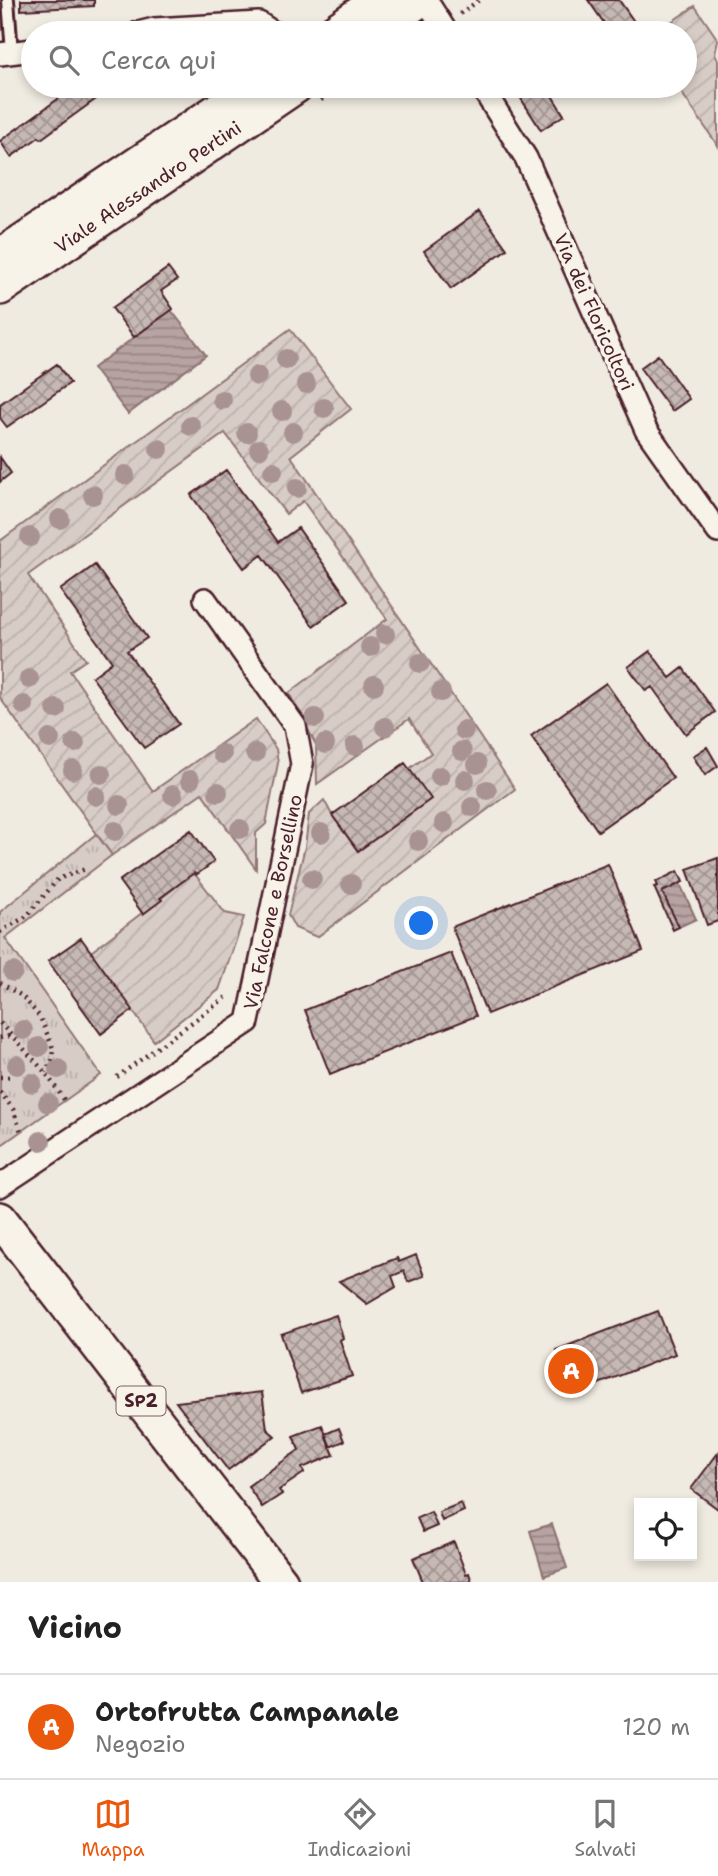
<!DOCTYPE html>
<html lang="it">
<style>
body{margin:0;font-family:"Shantell Sans",sans-serif;background:#f2f2f2;color:#222}
.controls{position:absolute;right:21px;bottom:21px;display:grid;overflow:hidden;border-radius:0px;box-shadow:0 4px 10px #0003}
.controls button{width:63px;height:63px;display:grid;place-items:center;padding:0;border:0;border-bottom:2px solid #e0e0e0;background:#fff;color:#222;font:35px sans-serif}
.you{position:absolute;left:422px;top:924px;width:24px;height:24px;margin:-18px;border:5px solid #fff;border-radius:50%;background:#1a73e8;box-shadow:0 0 0 10px #1a73e833}
.badge{display:grid;place-items:center;width:46px;height:46px;border-radius:50%;background:#ea580c;color:#fff;font-size:23px;font-weight:700}
.pin{position:absolute;translate:-50% -50%;border:4px solid #fff;box-shadow:0 2px 7px #0006}
.list{margin:0;padding:0;list-style:none}
h2{display:flex;justify-content:space-between;align-items:center;height:91px;margin:0;padding:0 28px;font-size:30px}
h2 small{font-size:23px;font-weight:400;color:#767676}
.list li{display:grid;grid-template-columns:46px 1fr auto;gap:21px;align-items:center;box-sizing:border-box;height:105px;padding:0 28px;border-top:2px solid #e0e0e0}
.list b{display:block;font-size:26px;white-space:nowrap}
.list p{margin:0;font-size:23px;white-space:nowrap;color:#767676}
.list em{font-size:23px;font-style:normal;color:#767676}
.icon{flex:none;width:38px;height:38px;fill:none;stroke:currentColor;stroke-width:2;stroke-linecap:round;stroke-linejoin:round}
.map{position:relative;flex:none;width:718px;height:1582px;overflow:hidden}
.search{position:absolute;background:#fff;box-shadow:0 4px 10px #0003;left:21px;right:21px;top:21px;height:77px;display:flex;align-items:center;gap:18px;box-sizing:border-box;padding:0 24px;border-radius:38px;color:#767676;font-size:26px}
.sheet{height:196px;background:#fff}
nav{display:flex;justify-content:space-around;align-items:center;box-sizing:border-box;height:98px;border-top:2px solid #e0e0e0;background:#fff;font-size:19px;color:#767676}
nav a{display:grid;justify-items:center;gap:4px}
nav .on{color:#ea580c}
.map>svg:first-child{display:block}
.park{fill:url(#park-tufts);stroke:#917678;stroke-width:2}
.garden{fill:url(#garden-furrows);stroke:#917678;stroke-width:2}
.water{fill:url(#water-rules);stroke:#8b6f72;stroke-width:2}
.building{fill:url(#building-cross-hatch);stroke:#4a1f2b;stroke-width:2}
.lines{fill:none;stroke-linecap:round;stroke-linejoin:round}
.service-casing{stroke:#4a1f2b;stroke-width:16}
.minor-casing{stroke:#4a1f2b;stroke-width:26}
.primary-casing{stroke:#4a1f2b;stroke-width:38}
.path{stroke:#4a1f2b;stroke-width:4.5;stroke-dasharray:2 5;stroke-linecap:butt}
.service{stroke:#f7f3e8;stroke-width:10}
.minor{stroke:#f7f3e8;stroke-width:21}
.primary{stroke:#f7f3e8;stroke-width:33}
.tree{fill:#a89292}
.labels{text-anchor:middle;dominant-baseline:central;stroke-width:7;stroke-linejoin:round;paint-order:stroke}
.shield{fill:#f7f3e8;stroke:#7e5f64;stroke-width:2}
.shield-label{font-size:18px;font-weight:bold;fill:#4a1f2b}
.street-label{font-size:19px;fill:#4a1f2b;stroke:#f7f3e8}
</style>
<div class="map">
<svg width="718" height="1582" viewBox="0 0 718 1582">
<defs>
<pattern id="park-tufts" width="24" height="20" patternUnits="userSpaceOnUse" patternTransform="scale(1.75)"><rect width="24" height="20" fill="#d8cdc6"/><path d="M3 7l-1-3M5 7V3M7 7l1-3M15 17l-1-3M17 17v-4M19 17l1-3" fill="none" stroke="#bbb0aa"/></pattern>
<pattern id="garden-furrows" width="10" height="10" patternUnits="userSpaceOnUse" patternTransform="scale(1.75)"><rect width="10" height="10" fill="#d8cdc6"/><path d="M-1 1l2-2M0 10L10 0M9 11l2-2" fill="none" stroke="#bbb0aa"/></pattern>
<pattern id="water-rules" width="6" height="5" patternUnits="userSpaceOnUse" patternTransform="scale(1.75)"><rect width="6" height="5" fill="#b7a4a2"/><path d="M0 2.5h6" fill="none" stroke="#978584"/></pattern>
<pattern id="building-cross-hatch" width="8" height="8" patternUnits="userSpaceOnUse" patternTransform="scale(1.75)"><rect width="8" height="8" fill="#c6b8b3"/><path d="M0 0l8 8M0 8l8-8" fill="none" stroke="#a39592"/></pattern>
</defs>
<rect width="100%" height="100%" fill="#f0ebe0"/>
<filter id="ink" filterUnits="userSpaceOnUse"><feTurbulence type="fractalNoise" baseFrequency=".0143" numOctaves="2"/><feDisplacementMap in="SourceGraphic" scale="14" xChannelSelector="R" yChannelSelector="G"/><feConvolveMatrix kernelMatrix="1 2 1 2 8 2 1 2 1" color-interpolation-filters="sRGB"/></filter>
<g filter="url(#ink)">
<path class="park" d="M96,834L112,855L5,938L101,1075L0,1146V912Z"/>
<path class="garden" d="M695,6L718,40L715,54L718,60V146L677,86H685V33H655Z
M290,329L351,409L291,456L515,789L317,937L295,928L288,915L305,847L309,814L324,800L332,815L358,851L409,769L431,753L409,719L317,784L316,745L289,693L387,619L303,501L286,514L225,433L28,575L86,660L70,671L153,791L256,719L276,749L278,763L266,824L256,833V869L202,793L112,855L0,698V541Z
M194,873L225,913L244,917L219,990L154,1041L91,952Z"/>
<path class="water" d="M171,310L206,355L128,414L93,368Z
M680,884L696,919L679,927L662,892Z
M552,1524L567,1568L544,1576L530,1531Z"/>
<path class="building" d="M21,0H94V6L21,10Z
M588,0H619L642,33H611Z
M76,86H114L41,139L39,137L11,157L0,141Z
M513,86H546L564,115L541,130Z
M480,211L507,249L451,289L424,251Z
M168,268L177,280L161,291L173,309L134,337L112,308Z
M658,355L689,399L672,411L640,368Z
M57,364L70,383L7,427L0,418V404Z
M0,457L11,473L0,482Z
M226,470L278,542L298,528L349,600L313,626L262,555L244,568L191,495Z
M95,565L147,638L127,651L179,724L144,748L92,677L112,662L60,590Z
M650,651L670,678L683,668L715,712L686,734L652,687L646,691L628,667Z
M606,683L673,778L598,831L531,736Z
M707,747L718,766L705,775L693,756Z
M405,763L431,799L358,851L332,815Z
M191,830L214,862L196,875L194,873L160,898L162,900L143,914L119,881Z
M718,858V921L707,925L687,869Z
M608,864L643,951L487,1014L452,927Z
M678,871L683,882L662,892L679,927L673,930L654,887L658,886L656,882Z
M81,938L133,1010L101,1034L48,961Z
M451,953L476,1016L330,1074L305,1010Z
M416,1255L424,1276L408,1282L404,1271L392,1276L396,1287L367,1304L339,1281L397,1258L399,1262Z
M658,1311L675,1354L573,1394L556,1350Z
M336,1315L343,1338L340,1340L352,1376L301,1393L281,1334Z
M262,1392L267,1429L275,1436L228,1470L176,1402Z
M322,1425L334,1455L302,1468L304,1473L279,1490L282,1494L262,1507L248,1486L299,1450L293,1436Z
M339,1428L344,1441L330,1447L325,1434Z
M718,1453V1509L691,1489Z
M461,1503L464,1511L442,1521L439,1512Z
M431,1512L437,1526L423,1532L417,1518Z
M454,1542L466,1574L469,1573L472,1582H423L413,1558Z"/>
<g class="lines">
<g class="service-casing">
<path id="service" d="M8,0L12,53"/>
</g>
<g class="minor-casing">
<path id="minor" d="M426,0L447,33
M138,33L154,29L259,23L274,33
M0,54L33,50
M481,86L526,158L646,430L718,532
M0,1186L248,1022L302,764L295,726L205,599"/>
</g>
<g class="primary-casing">
<path id="primary" d="M332,33L379,0
M372,33L420,0
M0,256L254,86
M0,288L296,86
M0,1219L281,1582"/>
</g>
<path class="path" d="M460,14L479,0
M321,100L342,86
M0,932L27,916L58,879L88,868
M0,983L22,996L40,1017L53,1048L52,1060L45,1072
M0,1023L45,1072L65,1101
M0,1038L10,1036
M0,1077H9
M117,1077L228,996
M0,1092L13,1109L21,1132"/>
<use href="#service" class="service"/>
<use href="#minor" class="minor"/>
<use href="#primary" class="primary"/>
</g>
<g class="tree">
<circle cx="286" cy="359" r="10"/>
<circle cx="257" cy="376" r="10"/>
<circle cx="306" cy="384" r="10"/>
<circle cx="222" cy="400" r="10"/>
<circle cx="324" cy="408" r="10"/>
<circle cx="282" cy="411" r="10"/>
<circle cx="191" cy="426" r="10"/>
<circle cx="293" cy="432" r="10"/>
<circle cx="247" cy="433" r="10"/>
<circle cx="159" cy="449" r="10"/>
<circle cx="259" cy="449" r="10"/>
<circle cx="273" cy="471" r="10"/>
<circle cx="125" cy="475" r="10"/>
<circle cx="297" cy="488" r="10"/>
<circle cx="93" cy="495" r="10"/>
<circle cx="60" cy="519" r="10"/>
<circle cx="30" cy="537" r="10"/>
<circle cx="385" cy="634" r="10"/>
<circle cx="370" cy="647" r="10"/>
<circle cx="420" cy="663" r="10"/>
<circle cx="29" cy="679" r="10"/>
<circle cx="374" cy="685" r="10"/>
<circle cx="441" cy="692" r="10"/>
<circle cx="24" cy="705" r="10"/>
<circle cx="56" cy="709" r="10"/>
<circle cx="315" cy="718" r="10"/>
<circle cx="385" cy="727" r="10"/>
<circle cx="464" cy="730" r="10"/>
<circle cx="50" cy="739" r="10"/>
<circle cx="75" cy="743" r="10"/>
<circle cx="325" cy="744" r="10"/>
<circle cx="355" cy="746" r="10"/>
<circle cx="462" cy="751" r="10"/>
<circle cx="255" cy="753" r="10"/>
<circle cx="222" cy="754" r="10"/>
<circle cx="477" cy="764" r="10"/>
<circle cx="73" cy="770" r="10"/>
<circle cx="101" cy="774" r="10"/>
<circle cx="440" cy="776" r="10"/>
<circle cx="190" cy="780" r="10"/>
<circle cx="465" cy="780" r="10"/>
<circle cx="487" cy="790" r="10"/>
<circle cx="218" cy="792" r="10"/>
<circle cx="173" cy="795" r="10"/>
<circle cx="96" cy="796" r="10"/>
<circle cx="119" cy="805" r="10"/>
<circle cx="472" cy="807" r="10"/>
<circle cx="444" cy="823" r="10"/>
<circle cx="240" cy="829" r="10"/>
<circle cx="115" cy="831" r="10"/>
<circle cx="321" cy="833" r="10"/>
<circle cx="418" cy="841" r="10"/>
<circle cx="312" cy="879" r="10"/>
<circle cx="351" cy="884" r="10"/>
<circle cx="13" cy="972" r="10"/>
<circle cx="23" cy="1030" r="10"/>
<circle cx="39" cy="1047" r="10"/>
<circle cx="17" cy="1065" r="10"/>
<circle cx="58" cy="1069" r="10"/>
<circle cx="32" cy="1083" r="10"/>
<circle cx="48" cy="1103" r="10"/>
<circle cx="41" cy="1141" r="10"/>
</g>
</g>
<g class="labels">
<rect class="shield" x="116.5" y="1386.5" width="49" height="29" rx="5"/>
<g class="shield-label">
<text x="141" y="1401">SP2</text>
</g>
<g class="street-label">
<text transform="translate(148 187) rotate(-34)">Viale Alessandro Pertini</text>
<text transform="translate(594 312) rotate(66)">Via dei Floricoltori</text>
<text transform="translate(273 902) rotate(-78)">Via Falcone e Borsellino</text>
</g>
</g>
</svg>
<div class="controls">
<button><svg class="icon" aria-label="locate" viewBox="0 0 24 24"><circle cx="12" cy="12" r="6"/><path d="M12 2v4M12 18v4M2 12h4M18 12h4"/></svg></button>
</div>
<div class="you"></div>
<div class="pin badge" style="left:571px;top:1371px">A</div>
<div class="search"><svg class="icon" aria-label="search" viewBox="0 0 24 24"><circle cx="10" cy="10" r="6"/><path d="M15 15l6 6"/></svg>Cerca qui</div>
</div>
<section class="sheet">
<h2>Vicino<small></small></h2>
<ul class="list">
<li><span class="badge">A</span><div><b>Ortofrutta Campanale</b><p>Negozio</p></div><em>120 m</em></li>
</ul>
</section>
<nav>
<a class="on"><svg class="icon" aria-label="map" viewBox="0 0 24 24"><path d="M3 6l6-2 6 2 6-2v14l-6 2-6-2-6 2zM9 4v14M15 6v14"/></svg>Mappa</a>
<a><svg class="icon" aria-label="directions" viewBox="0 0 24 24"><path d="M12 3l9 9-9 9-9-9zM9 14v-3h6M13 9l2 2-2 2"/></svg>Indicazioni</a>
<a><svg class="icon" aria-label="saved" viewBox="0 0 24 24"><path d="M7 4h10v16l-5-4-5 4z"/></svg>Salvati</a>
</nav>
